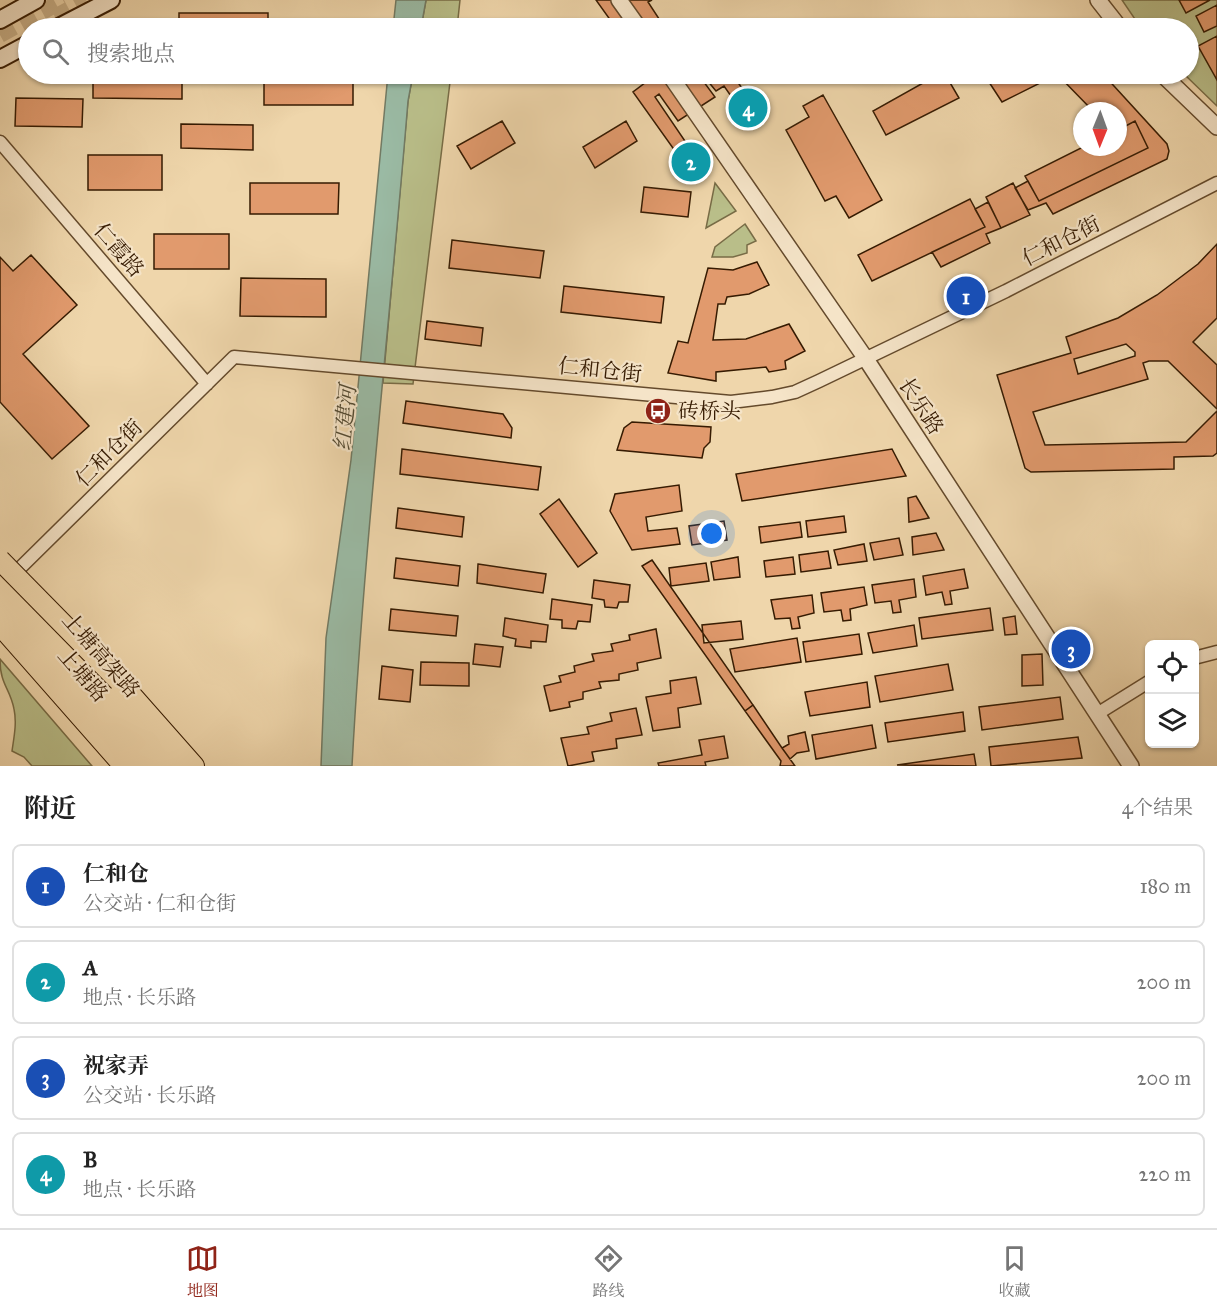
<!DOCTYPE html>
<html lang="zh">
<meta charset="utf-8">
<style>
body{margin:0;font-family:"IM FELL Great Primer","Noto Serif SC",serif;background:#f2f2f2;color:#222}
.controls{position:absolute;right:18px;bottom:18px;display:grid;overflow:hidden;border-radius:9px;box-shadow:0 2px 4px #0004}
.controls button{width:54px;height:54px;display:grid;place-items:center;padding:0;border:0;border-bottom:2px solid #e0e0e0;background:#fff;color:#222;font:30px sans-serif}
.compass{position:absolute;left:1073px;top:102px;width:54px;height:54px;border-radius:50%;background:#fff;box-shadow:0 2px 4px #0004;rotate:181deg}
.you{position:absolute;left:712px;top:534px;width:21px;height:21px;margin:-15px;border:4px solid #fff;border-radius:50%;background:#1a73e8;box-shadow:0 0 0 9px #1a73e833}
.badge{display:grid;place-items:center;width:39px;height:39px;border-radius:50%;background:#8f2418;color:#fff;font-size:20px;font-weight:700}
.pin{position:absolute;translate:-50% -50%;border:3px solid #fff;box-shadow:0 2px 6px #0006}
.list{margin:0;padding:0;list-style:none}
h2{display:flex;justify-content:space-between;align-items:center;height:78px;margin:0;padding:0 24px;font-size:26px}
h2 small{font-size:20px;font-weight:400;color:#767676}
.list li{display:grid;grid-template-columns:39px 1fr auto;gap:18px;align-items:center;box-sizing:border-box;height:84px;margin:0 12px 12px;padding:0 12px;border:2px solid #e0e0e0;border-radius:9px}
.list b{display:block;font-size:22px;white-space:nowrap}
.list p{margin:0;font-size:20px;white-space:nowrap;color:#767676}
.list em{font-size:20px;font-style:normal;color:#767676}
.icon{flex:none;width:33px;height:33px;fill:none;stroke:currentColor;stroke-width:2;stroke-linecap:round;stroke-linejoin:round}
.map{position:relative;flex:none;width:1217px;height:766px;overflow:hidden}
.search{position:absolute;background:#fff;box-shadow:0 2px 4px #0004;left:18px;right:18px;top:18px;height:66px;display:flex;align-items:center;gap:15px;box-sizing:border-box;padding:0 21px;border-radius:33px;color:#767676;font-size:22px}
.sheet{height:462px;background:#fff}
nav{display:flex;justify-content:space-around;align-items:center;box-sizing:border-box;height:84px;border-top:2px solid #e0e0e0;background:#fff;font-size:16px;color:#767676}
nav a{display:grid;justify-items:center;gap:3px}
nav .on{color:#8f2418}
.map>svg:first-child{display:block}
.green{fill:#b9be89;stroke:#786c46;stroke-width:1.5}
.water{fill:#9abaa4;stroke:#727a63;stroke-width:1.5}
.building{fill:#e19a6d;stroke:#361b02;stroke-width:1.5;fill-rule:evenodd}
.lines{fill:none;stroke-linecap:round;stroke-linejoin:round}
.secondary-tunnel{stroke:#cab189;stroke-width:16;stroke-dasharray:16 8;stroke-linecap:butt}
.minor-casing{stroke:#644a2c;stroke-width:15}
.tertiary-casing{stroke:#644a2c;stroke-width:18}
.secondary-casing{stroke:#361b02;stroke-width:20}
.primary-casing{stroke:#361b02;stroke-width:21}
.trunk-casing{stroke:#361b02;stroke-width:22}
.minor{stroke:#f5e4c8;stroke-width:12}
.tertiary{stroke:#f5e4c8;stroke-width:15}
.secondary{stroke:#f5e4c8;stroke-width:16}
.primary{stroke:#efd6ab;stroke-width:18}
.trunk{stroke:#efd6ab;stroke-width:20}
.trunk-bridge-casing{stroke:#361b02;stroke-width:22;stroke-linecap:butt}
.trunk-bridge{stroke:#efd6ab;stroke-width:20}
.labels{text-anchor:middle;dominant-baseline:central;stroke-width:4.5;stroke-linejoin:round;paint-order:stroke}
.street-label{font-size:21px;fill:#361b02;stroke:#f5e4c8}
.poi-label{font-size:21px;fill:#361b02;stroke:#f5e4c8;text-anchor:start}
.water-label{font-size:22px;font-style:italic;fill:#544b33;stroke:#f5e4c8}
</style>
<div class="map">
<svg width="1217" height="766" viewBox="0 0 1217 766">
<rect width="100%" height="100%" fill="#efd6ab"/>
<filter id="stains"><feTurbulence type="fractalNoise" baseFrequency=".00333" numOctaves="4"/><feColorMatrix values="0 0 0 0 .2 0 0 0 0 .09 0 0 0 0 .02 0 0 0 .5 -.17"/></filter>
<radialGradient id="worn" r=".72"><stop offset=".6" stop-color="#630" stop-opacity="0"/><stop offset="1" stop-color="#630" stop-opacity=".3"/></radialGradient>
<path class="green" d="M426,0H460L457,28H421Z
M1122,0H1217V106L1184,74H1188V28H1141Z
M413,74H451L413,384L383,383L408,101Z
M715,183L736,211L706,228Z
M745,224L756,241L747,245V253L733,257H712L715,247Z
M0,659L92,766H32L24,757L12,751C14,737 17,723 14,709C10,688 0,685 0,659Z"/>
<path class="water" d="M396,0H426L421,28H393Z
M388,74H413L408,101C390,323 364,544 352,766H321L326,638L351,460Z"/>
<path class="building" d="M596,0H652L648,2L665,28H616Z
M1179,0H1210L1186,13Z
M1217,5V26L1204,32L1196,16Z
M179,13H268V28H179Z
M1217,36V80L1198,46Z
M93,74H182V99L93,98Z
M264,74L353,75V105H264Z
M647,74H698L715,97L678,121L659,94L655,97L706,172L695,179L633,92L650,79Z
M702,74H745L737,81L763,118L752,126L724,86L716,91Z
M939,74H945L959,98L886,135L873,111Z
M997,74H1058L1002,102L987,79Z
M1057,74H1103L1167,144L1169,151L1167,159L1053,214L1046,203L1028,210L1015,188L1028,181L1039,201L1148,148L1135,121L1118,130V111H1093Z
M744,91L763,118L752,126L733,99Z
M823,95L882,200L849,218L836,196L825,201L786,130L809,117L803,106Z
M16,98L83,99L82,127L15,126Z
M502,121L515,143L471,169L457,146Z
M626,121L637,141L595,168L583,147Z
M1135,121L1148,148L1039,201L1025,176L1083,147H1118V130Z
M181,124L253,125V150L181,148Z
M687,144L706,172L695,179L676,151Z
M88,155H162V190H88Z
M250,183H339L338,214H250Z
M1013,183L1030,215L1001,228L986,197Z
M644,187L691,192L688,217L641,212Z
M970,199L985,227L872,281L858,255Z
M988,202L1001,228L986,234L990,243L941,267L932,252L985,227L975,209Z
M154,234H229V269H154Z
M452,240L544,251L540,278L449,268Z
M1217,244V318L1193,342L1217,365V409L1168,361H1149L1143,363L1148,379L1033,412L1045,445L1186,442L1217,411V453L1213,456L1174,457V469L1031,472L1025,468L997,375L1071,353L1066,337L1118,318L1157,295L1198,264ZM1126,344L1135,352V356L1078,374L1074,359Z
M31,255L77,305L23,354L89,426L52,459L0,402V257L13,271Z
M757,262L769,285L749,294L727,297L725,304H718L713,340L746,339L789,324L805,351L785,361L786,369L769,372L766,367L716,372V381L668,373L678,341L688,343L708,268L733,270Z
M241,278L326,279V317L240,316Z
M564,286L664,297L661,323L561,312Z
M427,321L483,328L481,346L425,339Z
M406,401L503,414L512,428L511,438L403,423Z
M632,422L711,427L710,442L704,448L702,458L617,450L624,428Z
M402,449L541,467L538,490L400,474Z
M892,449L906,476L742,501L736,474Z
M679,485L682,511L646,517L648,531L677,528L680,544L632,550L610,511L615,494Z
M916,496L929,518L909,522L908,498Z
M559,499L597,553L578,567L540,514Z
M398,508L464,517L462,537L396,528Z
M844,516L846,532L808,537L806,521Z
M724,521L727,540L692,545L689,526Z
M800,522L802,537L761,543L759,527Z
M936,533L944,550L913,555L912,537Z
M899,538L903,555L874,560L870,543Z
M864,544L867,561L838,565L834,550Z
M828,551L831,568L801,572L799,555Z
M738,557L740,577L714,580L711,562Z
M793,557L795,574L766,577L764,561Z
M396,558L460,566L458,586L394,578Z
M652,560L753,705L745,711L642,566Z
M706,563L709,581L671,586L669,568Z
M478,564L546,574L543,593L477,583Z
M964,569L968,588L950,591L952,604L945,605L942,592L926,595L923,576Z
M914,579L916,597L899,600L901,612L893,613L891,601L875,603L872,585Z
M594,580L630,585L628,602H619L617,608L605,607L604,600L592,598Z
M864,587L867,605L850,609L851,620L843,621L841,610L824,612L821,593Z
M812,595L814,613L798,617L800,628L792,629L790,618L775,619L771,600Z
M552,599L592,605L590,622L578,621L576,629L562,628V620L550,619Z
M990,608L993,630L922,639L919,618Z
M391,609L458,616L456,636L389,630Z
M1015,616L1017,634L1005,635L1003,618Z
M505,618L548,625L546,642L531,641V648L515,646L516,639L503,636Z
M741,621L743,639L704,643L702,625Z
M914,625L917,646L873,653L868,633Z
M656,629L661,658L637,663L638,670L619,674V680L599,682L601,688L583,692V699L569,702L570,707L550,711L544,686L561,682L559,676L575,672L574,666L594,661L592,654L613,651L611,644L630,640L629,635Z
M859,634L862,654L806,662L803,642Z
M797,638L801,662L735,672L730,649Z
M475,644L503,647L500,667L473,664Z
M1042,654L1043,685L1022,686V655Z
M421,662L469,663V686L420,685Z
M948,664L953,690L880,702L875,676Z
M382,666L413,670L410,702L379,699Z
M696,677L701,704L678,708L680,727L653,731L646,697L671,693L670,681Z
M867,682L870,707L810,716L805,692Z
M1060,697L1063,719L982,730L979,707Z
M753,705L782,748L795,766H780L781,761L745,711Z
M636,708L642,735L616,739L617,748L592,752L594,761L568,766L561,738L589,734L587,727L612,721L610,713Z
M963,712L965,731L888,742L885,723Z
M872,725L876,748L816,759L812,735Z
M805,732L809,751L797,753L790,759L782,748L789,744L788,736Z
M724,736L728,758L705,762L706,766H659L658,763L702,755L699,740Z
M1078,737L1082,758L991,766L989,747Z
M974,754L976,766L897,765Z"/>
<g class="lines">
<path class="secondary-tunnel" d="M55,17L86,0
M0,35L64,0"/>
<g class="minor-casing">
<path id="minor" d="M0,142L207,384
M18,570L234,357L731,402L772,397L795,392L819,381L1006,291L1217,183
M1194,658L1217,652
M1097,714L1150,681"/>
</g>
<g class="tertiary-casing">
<path id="tertiary" d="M619,0L639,28
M1098,0L1120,28
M669,74L866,359L1131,766
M1162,74L1217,127"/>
</g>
<g class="secondary-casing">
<path id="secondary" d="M0,20L36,0
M57,28L111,0
M0,59L28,44"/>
</g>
<g class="primary-casing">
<path id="primary" d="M107,680L179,766"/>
</g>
<g class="trunk-casing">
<path id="trunk" d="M0,576L166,766
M0,601L142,766
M0,625L124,766
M119,681L194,766"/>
</g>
<use href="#minor" class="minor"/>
<use href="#tertiary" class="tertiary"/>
<use href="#secondary" class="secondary"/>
<use href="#primary" class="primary"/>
<use href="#trunk" class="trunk"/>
<g class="trunk-bridge-casing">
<path id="trunk-bridge" d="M0,560L119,681"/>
</g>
<use href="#trunk-bridge" class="trunk-bridge"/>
</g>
<defs>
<g id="bus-disc" transform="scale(1.35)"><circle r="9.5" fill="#8f2418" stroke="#f5e4c8"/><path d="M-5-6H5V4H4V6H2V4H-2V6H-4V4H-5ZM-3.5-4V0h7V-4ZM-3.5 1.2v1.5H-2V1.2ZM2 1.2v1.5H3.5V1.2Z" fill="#fff"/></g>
</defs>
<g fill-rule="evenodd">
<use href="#bus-disc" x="658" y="411"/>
</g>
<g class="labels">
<g class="street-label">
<text transform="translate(1061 241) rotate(-27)">仁和仓街</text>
<text transform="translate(119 250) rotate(49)">仁霞路</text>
<text transform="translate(600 370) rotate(6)">仁和仓街</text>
<text transform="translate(921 406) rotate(57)">长乐路</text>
<text transform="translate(109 453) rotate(-45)">仁和仓街</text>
<text transform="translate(101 655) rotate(49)">上塘高架路</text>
<text transform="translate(83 675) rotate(49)">上塘路</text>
</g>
<g class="poi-label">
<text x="678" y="411">砖桥头</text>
</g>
<g class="water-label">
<text transform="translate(345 418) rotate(-85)">红建河</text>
</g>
</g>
<rect width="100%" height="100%" filter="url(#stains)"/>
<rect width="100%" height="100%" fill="url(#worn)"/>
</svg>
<div class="controls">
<button><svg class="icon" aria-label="locate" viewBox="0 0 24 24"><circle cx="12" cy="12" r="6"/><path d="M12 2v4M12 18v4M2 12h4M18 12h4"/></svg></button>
<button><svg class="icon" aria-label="layers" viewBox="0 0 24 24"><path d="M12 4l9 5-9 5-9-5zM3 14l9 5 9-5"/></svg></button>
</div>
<svg class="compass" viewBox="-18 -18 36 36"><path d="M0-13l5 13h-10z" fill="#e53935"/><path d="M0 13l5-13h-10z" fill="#767676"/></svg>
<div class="you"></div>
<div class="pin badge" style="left:966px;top:296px;background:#1a4fb4">1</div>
<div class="pin badge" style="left:691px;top:162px;background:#0f9aa8">2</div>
<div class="pin badge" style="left:1071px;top:649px;background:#1a4fb4">3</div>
<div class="pin badge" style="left:748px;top:108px;background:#0f9aa8">4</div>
<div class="search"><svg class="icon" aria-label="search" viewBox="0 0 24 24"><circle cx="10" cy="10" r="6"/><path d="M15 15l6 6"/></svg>搜索地点</div>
</div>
<section class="sheet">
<h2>附近<small>4个结果</small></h2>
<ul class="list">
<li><span class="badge" style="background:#1a4fb4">1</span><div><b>仁和仓</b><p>公交站 · 仁和仓街</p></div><em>180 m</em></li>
<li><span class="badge" style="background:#0f9aa8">2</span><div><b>A</b><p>地点 · 长乐路</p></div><em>200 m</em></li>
<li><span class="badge" style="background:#1a4fb4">3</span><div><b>祝家弄</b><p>公交站 · 长乐路</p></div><em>200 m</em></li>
<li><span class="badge" style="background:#0f9aa8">4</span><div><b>B</b><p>地点 · 长乐路</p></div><em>220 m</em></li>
</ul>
</section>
<nav>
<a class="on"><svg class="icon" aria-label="map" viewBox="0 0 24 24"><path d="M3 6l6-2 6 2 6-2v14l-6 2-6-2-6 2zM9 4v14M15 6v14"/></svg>地图</a>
<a><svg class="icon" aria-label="directions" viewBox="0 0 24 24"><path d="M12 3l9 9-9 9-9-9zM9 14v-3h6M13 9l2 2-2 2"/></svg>路线</a>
<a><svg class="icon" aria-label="saved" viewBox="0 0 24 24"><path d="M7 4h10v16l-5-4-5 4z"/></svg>收藏</a>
</nav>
